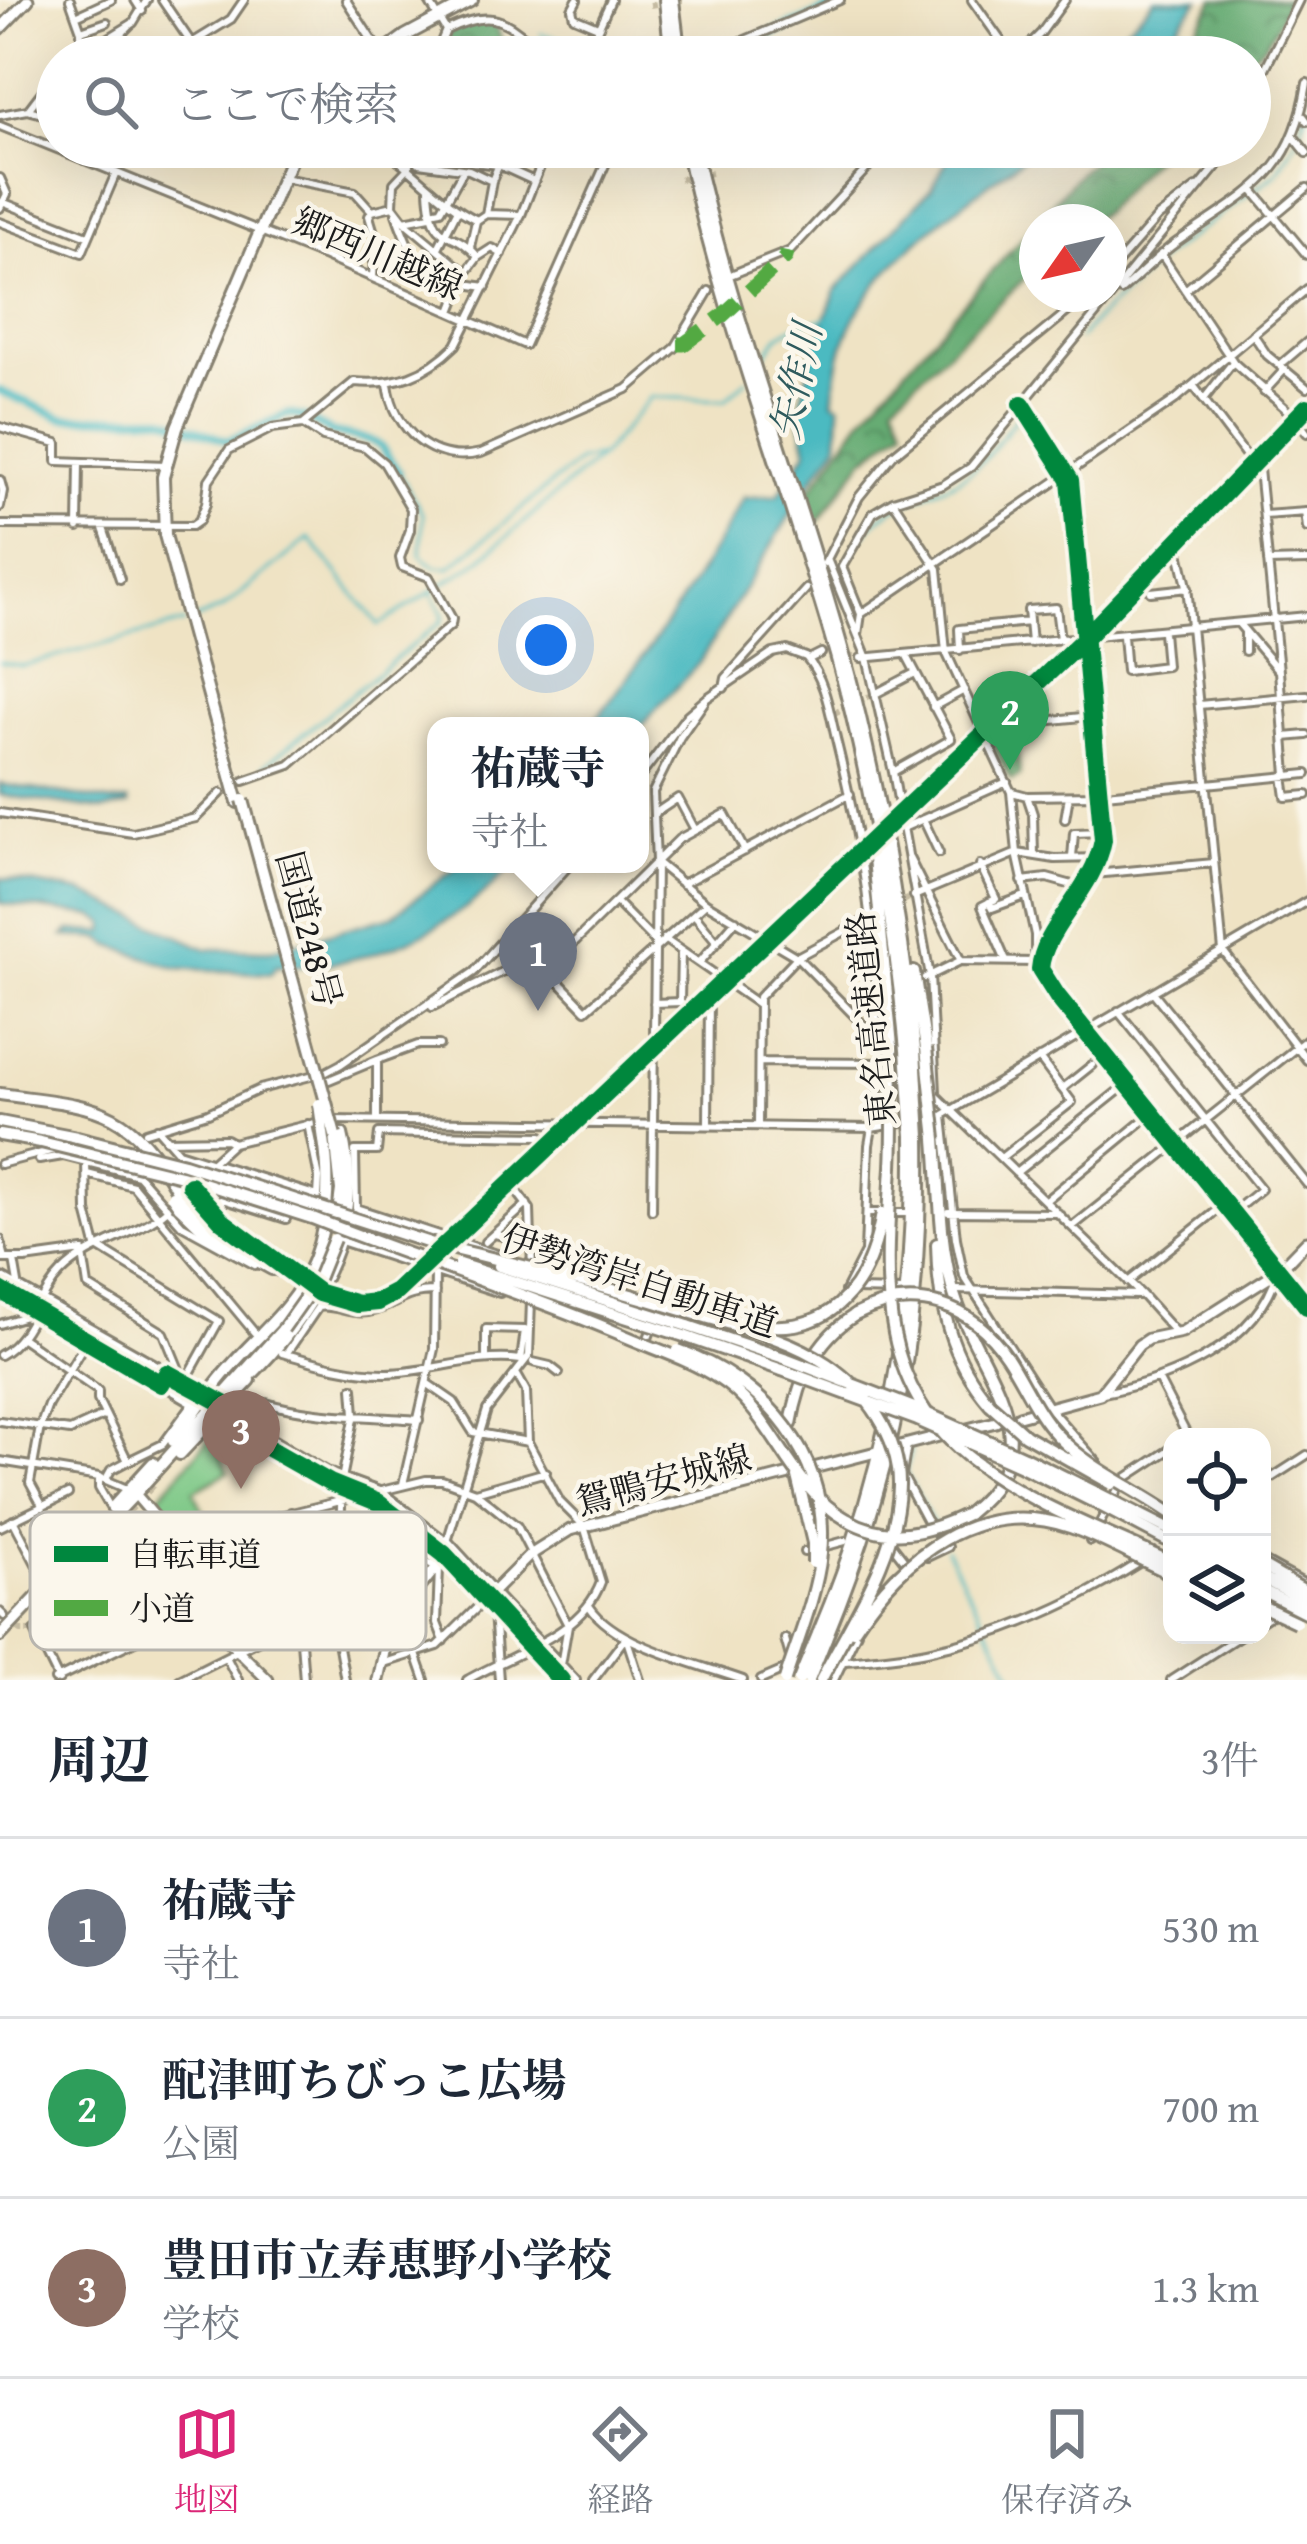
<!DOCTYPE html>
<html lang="ja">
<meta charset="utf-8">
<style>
body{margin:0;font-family:"Gentium Book Plus","Noto Serif JP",serif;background:#f6f6f7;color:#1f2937}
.controls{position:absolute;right:36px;bottom:36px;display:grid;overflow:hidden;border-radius:24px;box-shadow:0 12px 48px #0002}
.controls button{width:108px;height:108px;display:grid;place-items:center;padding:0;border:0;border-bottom:3px solid #e0e1e3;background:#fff;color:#1f2937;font:60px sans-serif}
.compass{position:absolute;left:1019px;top:204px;width:108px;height:108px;border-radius:50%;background:#fff;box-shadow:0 12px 48px #0002;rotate:236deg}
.you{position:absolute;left:546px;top:645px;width:42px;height:42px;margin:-30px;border:9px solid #fff;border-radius:50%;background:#1a73e8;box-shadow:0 0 0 18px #1a73e833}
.badge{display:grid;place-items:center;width:78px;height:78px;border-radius:50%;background:#db2777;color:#fff;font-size:39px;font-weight:700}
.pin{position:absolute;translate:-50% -99px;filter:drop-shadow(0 3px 6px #0008)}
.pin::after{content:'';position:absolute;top:63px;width:42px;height:36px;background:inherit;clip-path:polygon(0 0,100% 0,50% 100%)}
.popup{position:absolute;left:427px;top:717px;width:222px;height:156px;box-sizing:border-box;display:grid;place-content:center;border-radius:24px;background:#fff;filter:drop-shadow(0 3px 9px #0005);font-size:39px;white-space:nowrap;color:#747a83}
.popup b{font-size:45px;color:#1f2937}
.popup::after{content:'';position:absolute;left:50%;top:100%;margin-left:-24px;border:24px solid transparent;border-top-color:#fff}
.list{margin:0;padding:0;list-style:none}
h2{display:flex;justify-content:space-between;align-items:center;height:156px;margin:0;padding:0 48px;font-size:51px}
h2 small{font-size:39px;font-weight:400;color:#747a83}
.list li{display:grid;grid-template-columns:78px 1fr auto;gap:36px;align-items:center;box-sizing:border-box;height:180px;padding:0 48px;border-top:3px solid #e0e1e3}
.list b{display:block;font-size:45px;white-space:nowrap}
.list p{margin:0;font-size:39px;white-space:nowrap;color:#747a83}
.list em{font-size:39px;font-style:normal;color:#747a83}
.icon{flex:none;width:66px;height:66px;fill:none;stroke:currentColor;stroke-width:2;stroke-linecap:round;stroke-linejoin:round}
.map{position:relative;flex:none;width:1307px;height:1680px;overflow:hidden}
.search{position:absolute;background:#fff;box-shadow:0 12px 48px #0002;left:36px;right:36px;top:36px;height:132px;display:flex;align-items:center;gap:30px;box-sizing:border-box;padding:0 42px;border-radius:66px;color:#747a83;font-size:45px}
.sheet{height:696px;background:#fff}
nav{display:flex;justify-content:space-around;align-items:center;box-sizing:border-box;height:168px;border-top:3px solid #e0e1e3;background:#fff;font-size:33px;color:#747a83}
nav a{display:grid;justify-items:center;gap:6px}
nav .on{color:#db2777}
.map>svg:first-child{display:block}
.forest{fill:url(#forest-crowns);stroke:#416448;stroke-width:3}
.park{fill:url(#park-crowns);stroke:#4c7251;stroke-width:3}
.pitch{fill:#7dc886;stroke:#4c7251;stroke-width:3}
.water{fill:#4bbac1;stroke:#346b6e;stroke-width:3}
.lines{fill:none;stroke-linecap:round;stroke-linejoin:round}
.stream{stroke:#4bbac1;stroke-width:3}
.river{stroke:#4bbac1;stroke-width:8}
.minor-tunnel{stroke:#c5bba2;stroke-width:6;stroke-dasharray:6 3;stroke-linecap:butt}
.highway-tunnel{stroke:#c5bba2;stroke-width:10;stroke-dasharray:10 5;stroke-linecap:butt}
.minor-casing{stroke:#868070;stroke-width:12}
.major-casing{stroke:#868070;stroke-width:15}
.highway-casing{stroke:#868070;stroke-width:16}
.minor{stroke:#fff;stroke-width:6}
.major{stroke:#fff;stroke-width:9}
.highway{stroke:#fff;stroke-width:10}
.highway-bridge-casing{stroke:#868070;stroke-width:16;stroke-linecap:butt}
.highway-bridge{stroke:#fff;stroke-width:10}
.quiet{stroke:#52a943;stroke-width:15;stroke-dasharray:30 15;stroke-linecap:butt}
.cycleway-casing{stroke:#fbf7ec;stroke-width:26}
.cycleway{stroke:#00873e;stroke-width:18}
.labels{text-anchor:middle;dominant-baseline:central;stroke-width:9;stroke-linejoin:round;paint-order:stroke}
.street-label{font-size:36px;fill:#1c1c1c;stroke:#fbf7ec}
.water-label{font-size:39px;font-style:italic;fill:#2f5b5e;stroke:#fbf7ec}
.key{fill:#fbf7ec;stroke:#b8b5ae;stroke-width:3}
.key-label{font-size:33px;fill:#1c1c1c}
</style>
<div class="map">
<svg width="1307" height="1680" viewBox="0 0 1307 1680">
<defs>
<pattern id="forest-crowns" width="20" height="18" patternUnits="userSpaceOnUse" patternTransform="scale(3)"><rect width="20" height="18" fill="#66ac73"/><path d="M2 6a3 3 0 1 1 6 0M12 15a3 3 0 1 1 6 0" fill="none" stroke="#538b5e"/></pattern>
<pattern id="park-crowns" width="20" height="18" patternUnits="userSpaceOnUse" patternTransform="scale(3)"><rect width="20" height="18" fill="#7dc886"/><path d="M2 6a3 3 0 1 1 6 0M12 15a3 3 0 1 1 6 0" fill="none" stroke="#6bab73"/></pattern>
</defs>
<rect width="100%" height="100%" fill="#fbf7ec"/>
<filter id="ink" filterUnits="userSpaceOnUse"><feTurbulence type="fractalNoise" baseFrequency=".00833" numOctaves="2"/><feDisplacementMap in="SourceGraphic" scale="24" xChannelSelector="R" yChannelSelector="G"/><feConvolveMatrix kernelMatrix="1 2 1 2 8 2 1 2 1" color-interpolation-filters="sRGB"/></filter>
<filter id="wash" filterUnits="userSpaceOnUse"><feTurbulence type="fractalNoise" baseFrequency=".004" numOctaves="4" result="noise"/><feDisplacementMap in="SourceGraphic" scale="48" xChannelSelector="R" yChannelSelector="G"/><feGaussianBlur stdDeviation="2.7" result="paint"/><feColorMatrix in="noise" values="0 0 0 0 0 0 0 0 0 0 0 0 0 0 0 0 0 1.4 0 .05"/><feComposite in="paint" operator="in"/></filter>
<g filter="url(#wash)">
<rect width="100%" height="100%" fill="#efe3c4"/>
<path class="forest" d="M1214,0H1287C1259,72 1250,57 1180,57Z
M472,21L495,23L506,51L496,57L489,48L479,57H440L449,33Z
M1110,147H1164L1102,213L1088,222H1037V267L894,402L905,427L864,459L812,531L806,518L805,498L863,417L1081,171Z"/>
<path class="park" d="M1014,729L1020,775L1011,780L989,738L996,732Z"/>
<path class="pitch" d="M212,1436L228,1472L194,1491L205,1515L201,1522L206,1537L183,1547L157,1499Z"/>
<path class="water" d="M1154,0H1199L1153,57H1064L1074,48C1112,47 1129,27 1154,0Z
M959,147H1037C971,200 878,255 846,337C838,358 836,379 833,401L840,405L838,445L813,478L699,663L640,727L591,726C648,653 699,580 743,498L778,495L807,451L799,413L811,355L836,290L932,188L951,153Z
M0,784L114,802L128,801L129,805L103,810L0,795Z
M461,864H514C452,932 368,969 276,966L271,974L177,968L109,945L102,939L64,936L69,931L105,932L106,923L93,916L0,903V878L82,892L207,949L270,950L392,916Z"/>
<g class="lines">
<path class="stream" d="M541,34L586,45
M595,43L634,57
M1079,339L1098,317L1166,255L1277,173L1299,135L1307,106
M757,367L779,335L796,325L827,318
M399,472L423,515L421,556L436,567L449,568L579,461L597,456
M863,536C889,497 931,500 968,473C991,457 1007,430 1023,407
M194,620L223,608L309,538L379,625L475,564L603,454L651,397L725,400L747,379
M0,662L22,666L184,623
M264,766L442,621L443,615L431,592
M911,1450L905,1472L933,1525
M946,1549L1015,1680"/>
<path class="river" d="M716,57L852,0
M0,391L63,418L162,417L228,441L288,414L304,417L330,432L370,440L380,446L399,472"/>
</g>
</g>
<g filter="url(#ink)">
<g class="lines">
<path class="minor-tunnel" d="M650,5L683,0
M680,179L711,173
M821,653L861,658
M834,713L872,695
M895,905L911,897
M11,1623L21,1631H35"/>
<path class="highway-tunnel" d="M115,1524L153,1483"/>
<g class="minor-casing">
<path id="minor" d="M70,0L81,31V55
M135,0L142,11
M162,0L201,57
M346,0L377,48
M428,0L446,30L435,57
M577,0L572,9L574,17L598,27
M972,0L1006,48
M76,16L111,0
M446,30C507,0 510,35 556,57
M81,31L107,22
M192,43L231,19L244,0
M78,57L133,23L147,0
M99,57L130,25
M585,57L611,0
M705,57L840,0
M1017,57L1041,33L1065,0
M1250,99L1299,0
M28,110L57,72
M0,115L28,110L57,118
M1304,117L1307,121
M0,126L325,257L525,345L613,147
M1294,137L1307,153
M111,147L118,159L160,147
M380,147C415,169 439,202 477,220L486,214L521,215
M391,147L412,149
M514,147L542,162
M411,155L419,163L469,170L492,181
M473,161L481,147
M473,162L499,165L534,181
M435,165L442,147
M0,178L7,194L0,208
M288,179L355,192L372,211
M429,189C432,251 451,223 478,257
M1252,189L1307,255
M2,202L88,236
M393,206L406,223L466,273L452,309
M430,212L441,210L463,171
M396,214C415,269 427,280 486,287
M486,214L492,181L506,147
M404,221L430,216
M0,222L82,253L116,173
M470,247L476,221
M438,248L457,211
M1161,254L1234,363L1295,417L1307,433
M466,273L478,257L492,248L502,254
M1109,273L1158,217L1197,187
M733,274L790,251L874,161L901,147
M373,278L375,236L369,216L372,211L393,206L394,183L409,167L412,147
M1185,290L1307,188
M1121,291C1140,275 1157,256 1177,242C1249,191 1292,178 1307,83
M1253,334L1267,355L1307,388
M1280,365L1307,342
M388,384C394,430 432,465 481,453L627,389L675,348L709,291
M1193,385L1253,465
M1264,392L1285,369
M1204,399L1233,362
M1022,404L1070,480L1103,840C1094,890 1043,928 1040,969L1057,996L1307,1306
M303,424L354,382C396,386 426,375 456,345L521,215L548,147
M0,427L57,443V461L166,465
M1258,459L1279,671
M0,480L3,491L0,507
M893,501L943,485L971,467L1216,167L1226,147
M1305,512L1307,528
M1264,515L1307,512
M0,525L192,526L199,521L206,504L209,480L229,450L272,428L303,424
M78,528L79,462
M103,528L120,579
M1177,543L1187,586L1223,951L1307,1060
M827,559L867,658L893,772L930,976L936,1092
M1268,562L1307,561
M825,563L859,497L893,455L1089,294
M1151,592L1188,588
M861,614L842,567L873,513L893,501L938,569L946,652L1011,792L1017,853L1035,935V962
M1239,624L1279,671L1287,775
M1245,631V651
M858,634L861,614L1175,400L1307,289
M1123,636L1126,671L1166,666L1163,632
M1031,643L1028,610L1056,608L1060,639
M960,650L959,629L1029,622
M861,658L1307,616
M809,659L821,653
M724,688L726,678L806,589
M875,694L915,673
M1199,705L1307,695
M933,707L964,690
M994,726L1092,716
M1284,737L1307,735
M893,772L951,739L907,656
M1283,776L1286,797L1307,795
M640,777L687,715L707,698L773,653L787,650L806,657C826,680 830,715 837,743C861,841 877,937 877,1038
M244,781L290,765L451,625L452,619L429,577L402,567L400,558L410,530L411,509L384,463L365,447L323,437L303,424
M1012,792L1027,796L1095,795L1307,774
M1027,796L1033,814L1034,855
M657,812L678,798L694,828
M0,813L133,833L196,818L221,793
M923,819L939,853
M1065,819L1069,796
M893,820L1084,639L1307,407
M903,828L1007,782
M909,858L961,961L1036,962
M1072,858L1074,833L1102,832
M656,862L706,903L797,957L885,1047
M980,865L996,899L982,906L1006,961
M1094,874L1214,863
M1022,881L1047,878L1083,888
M682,884L850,794
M914,896L1017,853L1055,859L1100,858
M616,902L655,942
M989,902L992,908L1025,896
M694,914L717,942
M664,939L758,1004
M699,963L736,920
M546,970L679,839L725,814L745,851
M925,978L960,961
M1153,992L1307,1184
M654,1003L680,1002L681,951
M432,1007L534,956L586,1010L706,903
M1118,1011L1261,1189L1232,1213
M760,1062L882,1063
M917,1077L1142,1295L1176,1333
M329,1080L377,1060
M1062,1089L1092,1065
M943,1116L956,1238L964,1276L1049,1408L1097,1462
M377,1119V1060L418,1045H439
M332,1120L871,1128L940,1117L1307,901
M708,1125L709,996
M758,1126L759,997L797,957L875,915
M157,1128L178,1152L318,1196L319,1178L308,1124
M146,1132L208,1113L260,1089L326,1072L341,1064L474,972L570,864
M166,1140L226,1139L233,1143
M1001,1158L1072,1102L1039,1058
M39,1160L63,1156L138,1175L182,1225L255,1265
M86,1161L87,1211L96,1246L219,1321L189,1375H183
M0,1164L54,1150
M202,1171L233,1143L319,1122
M1017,1172L1127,1084
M87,1174L133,1186L254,1332
M511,1184L530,1209L532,1270
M190,1185L216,1215L262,1250
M1045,1201L1151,1114
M210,1210L222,1199L286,1219L288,1210
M652,1210L656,862L653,792L680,737L705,701
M948,1212L1058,1213
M867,1213H906
M1072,1227L1307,1039
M495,1234L532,1244
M0,1239L5,1258
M451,1240L868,844
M341,1241L500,1293
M485,1242L527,1204
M83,1254L88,1286L164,1333L182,1377
M497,1254L356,1208L355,1151H377L379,1133L542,1136L551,1146
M0,1259H25L83,1251
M14,1260L19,1289
M271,1260L304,1283
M273,1270L300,1281
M0,1276L205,1392
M1128,1282L1224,1205
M0,1290L193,1403L163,1444L128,1461
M315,1290C376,1320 400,1292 441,1249
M855,1290L903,1291
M956,1290L1138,1295
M845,1291L865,1252L869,1145L886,1047
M0,1324L35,1313
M22,1338L98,1391V1400L128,1461L111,1470L106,1479
M645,1346L650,1333L649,1300
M282,1353C317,1363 350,1373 386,1373C432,1372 476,1354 521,1360L525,1330L486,1329V1358
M286,1354L318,1307C334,1304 350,1315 368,1312C397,1307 400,1292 435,1292
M0,1355C32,1338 36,1298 61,1273C95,1239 143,1236 174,1203
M533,1362L550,1366L559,1373
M1158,1379L1188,1437
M428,1384L454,1402L473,1432L528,1442
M1103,1393C1171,1380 1257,1345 1278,1271
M230,1407L257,1430L330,1473L382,1492L447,1542L487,1410L529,1356L531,1301
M219,1420L330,1483L377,1502L444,1554L561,1680
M0,1421L70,1431L105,1415
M258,1429L266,1403C316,1418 368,1415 419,1420
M907,1445L902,1475L926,1520L948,1547L927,1557
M0,1461L99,1477L127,1489
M99,1477V1488L111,1509
M403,1484L434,1349L435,1270
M1262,1484L1307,1455
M475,1492L546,1472
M43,1507L30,1483L40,1427L48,1405L86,1341
M291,1512L304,1680
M13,1520L45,1581
M0,1527L68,1494
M221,1537L246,1586
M342,1538L402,1550L435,1566
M1090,1541L1123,1480L1172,1448
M890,1542L908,1565
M804,1552L845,1541
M1262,1560L1307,1585
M439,1568L437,1623L444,1641
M319,1594L338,1593
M590,1607C616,1646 699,1664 743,1680
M0,1612L4,1616
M494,1612L499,1680
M391,1621L408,1527
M1262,1621L1289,1603
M116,1628L125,1646
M626,1637L640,1680
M785,1639L790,1657
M226,1657L238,1680
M381,1664L438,1646L493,1592L576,1680
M816,1664C853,1660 891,1658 927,1651C1004,1635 1076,1603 1142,1561
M55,1680L267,1576L339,1565
M59,1680L35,1631L251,1523L426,1480H442L475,1492L517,1526L568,1625L561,1665
M179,1680L289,1625L338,1620L407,1628L425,1680
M345,1680L339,1647L338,1593L342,1479L355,1414L353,1388
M467,1680C512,1654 582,1635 601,1582L584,1526L560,1502L528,1442L526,1391L517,1375
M593,1680L626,1637
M761,1680L791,1667
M834,1680L857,1632
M1171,1680L1241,1635"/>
</g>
<g class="major-casing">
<path id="major" d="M0,29L28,0
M1019,1416L1100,1394L1139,1345L1148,1339L1182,1332L1278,1271L1307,1241
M963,1430L996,1422
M900,1446L947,1434
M135,1494L159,1522L218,1631L268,1680
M378,1680L390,1624L440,1563L447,1542L493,1592L530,1555L570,1530L876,1452"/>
</g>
<g class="highway-casing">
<path id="highway" d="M665,0L671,57
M673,0L680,57
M376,57L405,36L472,0
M686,147C722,320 788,485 836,655C872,784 893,916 906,1050
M694,147C732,320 797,484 844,655C880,785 901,916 915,1050
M238,802L165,535L163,477L177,427L296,147
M873,848L892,1046
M914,972L926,1048
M0,1094C93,1107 127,1102 177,1190
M0,1122L77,1137
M0,1135L41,1142
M335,1135L341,1190L337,1221
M936,1139C940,1188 939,1239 952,1287C972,1366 1062,1440 967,1514
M184,1200L213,1228L269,1258
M179,1206L208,1234L272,1269
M937,1244C938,1304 950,1358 990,1404
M688,1326L787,1359
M684,1336L782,1370
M243,1383C312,1316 367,1234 342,1134
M791,1424C799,1379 815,1340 855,1315
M173,1441C192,1417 209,1390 230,1367C248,1346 269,1328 287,1306C325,1260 333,1197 324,1140
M180,1454L250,1380
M1024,1457L1099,1494
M1021,1466L1094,1502
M113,1507L153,1463
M818,1634C888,1468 914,1315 912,1136
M0,1636L135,1494L283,1329
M826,1638C897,1467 923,1322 920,1137"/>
</g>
<use href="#minor" class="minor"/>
<use href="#major" class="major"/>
<use href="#highway" class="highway"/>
<g class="highway-bridge-casing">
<path id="highway-bridge" d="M243,800L335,1135
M892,1046C893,1086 894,1126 892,1167C885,1278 874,1387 975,1462C1033,1506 1107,1532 1172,1563
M926,1048L936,1139
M906,1050L912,1136
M915,1050L920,1137
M319,1104L324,1140
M77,1137L184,1164L436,1245
M41,1142L181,1176L315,1219
M177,1190L184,1200
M172,1196L179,1206
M310,1217C412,1258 517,1290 618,1333C651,1348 687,1358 718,1378C774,1413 788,1487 846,1519C888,1543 926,1534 967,1514
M433,1244C523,1265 611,1288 699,1315C742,1328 789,1338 827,1364C866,1390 900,1437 899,1486C898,1554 851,1621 821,1680
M459,1264L684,1336
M499,1266L688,1326
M855,1315C913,1284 972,1304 1007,1357C1024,1383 1036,1413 1057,1435C1089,1469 1135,1488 1172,1514
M740,1321C826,1343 869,1292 882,1213
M283,1329L317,1281L334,1239
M678,1350C766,1381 831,1457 821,1554C816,1597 798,1639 785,1680
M787,1359L919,1410L1024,1457
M782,1370L915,1419L1021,1466
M990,1404L1025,1435L1112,1484
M797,1476L813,1543V1563
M1099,1494L1172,1531
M1094,1502L1172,1543
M1262,1566L1307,1592
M1262,1578L1307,1602
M1262,1590L1307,1613
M1262,1606L1296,1622
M853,1631C902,1556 977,1496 1070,1527C1105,1539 1138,1559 1172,1574
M799,1680L818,1634
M809,1680L826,1638"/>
</g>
<use href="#highway-bridge" class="highway-bridge"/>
<path class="quiet" d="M678,344H684L722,316L786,257L787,252"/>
<g class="cycleway-casing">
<path id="cycleway" d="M1022,404L1070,480L1103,840C1094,890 1043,928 1040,969L1057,996L1307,1306
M190,1185L222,1221L319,1293L357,1304L377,1302L396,1292L1084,639L1307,407
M0,1290L161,1384L167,1373L230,1407L257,1430L254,1440L330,1483L377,1502L444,1554L561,1680"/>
</g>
<use href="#cycleway" class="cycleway"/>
</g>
</g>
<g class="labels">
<g class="street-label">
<text transform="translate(378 253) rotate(23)">郷西川越線</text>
<text transform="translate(310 929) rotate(75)">国道248号</text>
<text transform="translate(870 1019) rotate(-96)">東名高速道路</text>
<text transform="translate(640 1280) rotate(18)">伊勢湾岸自動車道</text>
<text transform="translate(663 1479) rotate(-15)">鴛鴨安城線</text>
</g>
<g class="water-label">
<text transform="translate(795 381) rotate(-78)">矢作川</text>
</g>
</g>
<rect x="30" y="1512" width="396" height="138" rx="18" class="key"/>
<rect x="54" y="1546" width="54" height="16" fill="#00873e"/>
<rect x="54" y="1600" width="54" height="16" fill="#52a943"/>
<g class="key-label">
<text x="129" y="1566">自転車道</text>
<text x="129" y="1620">小道</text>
</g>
</svg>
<div class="controls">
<button><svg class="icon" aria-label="locate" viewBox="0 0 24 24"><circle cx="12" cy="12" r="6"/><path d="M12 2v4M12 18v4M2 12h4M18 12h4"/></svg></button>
<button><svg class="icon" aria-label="layers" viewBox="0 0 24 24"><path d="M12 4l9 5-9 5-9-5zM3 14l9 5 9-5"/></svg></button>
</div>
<svg class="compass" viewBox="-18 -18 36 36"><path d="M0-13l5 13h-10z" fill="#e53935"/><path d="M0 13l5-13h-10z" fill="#747a83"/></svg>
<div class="you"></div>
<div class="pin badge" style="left:538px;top:1011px;background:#6b7280">1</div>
<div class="popup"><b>祐蔵寺</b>寺社</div>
<div class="pin badge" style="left:1010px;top:770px;background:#2e9e5b">2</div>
<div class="pin badge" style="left:241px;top:1489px;background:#8d6e63">3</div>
<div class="search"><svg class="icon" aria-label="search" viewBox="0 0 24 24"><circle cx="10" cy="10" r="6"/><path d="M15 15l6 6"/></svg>ここで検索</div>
</div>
<section class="sheet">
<h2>周辺<small>3件</small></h2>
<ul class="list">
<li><span class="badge" style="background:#6b7280">1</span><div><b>祐蔵寺</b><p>寺社</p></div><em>530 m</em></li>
<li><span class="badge" style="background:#2e9e5b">2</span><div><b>配津町ちびっこ広場</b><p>公園</p></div><em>700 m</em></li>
<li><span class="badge" style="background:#8d6e63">3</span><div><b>豊田市立寿恵野小学校</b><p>学校</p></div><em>1.3 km</em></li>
</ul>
</section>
<nav>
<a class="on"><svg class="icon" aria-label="map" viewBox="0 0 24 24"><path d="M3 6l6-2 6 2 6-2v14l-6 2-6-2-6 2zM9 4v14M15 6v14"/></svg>地図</a>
<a><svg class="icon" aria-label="directions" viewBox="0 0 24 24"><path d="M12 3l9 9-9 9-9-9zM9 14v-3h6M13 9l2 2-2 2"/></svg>経路</a>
<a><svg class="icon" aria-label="saved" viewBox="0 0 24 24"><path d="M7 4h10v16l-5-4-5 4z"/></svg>保存済み</a>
</nav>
